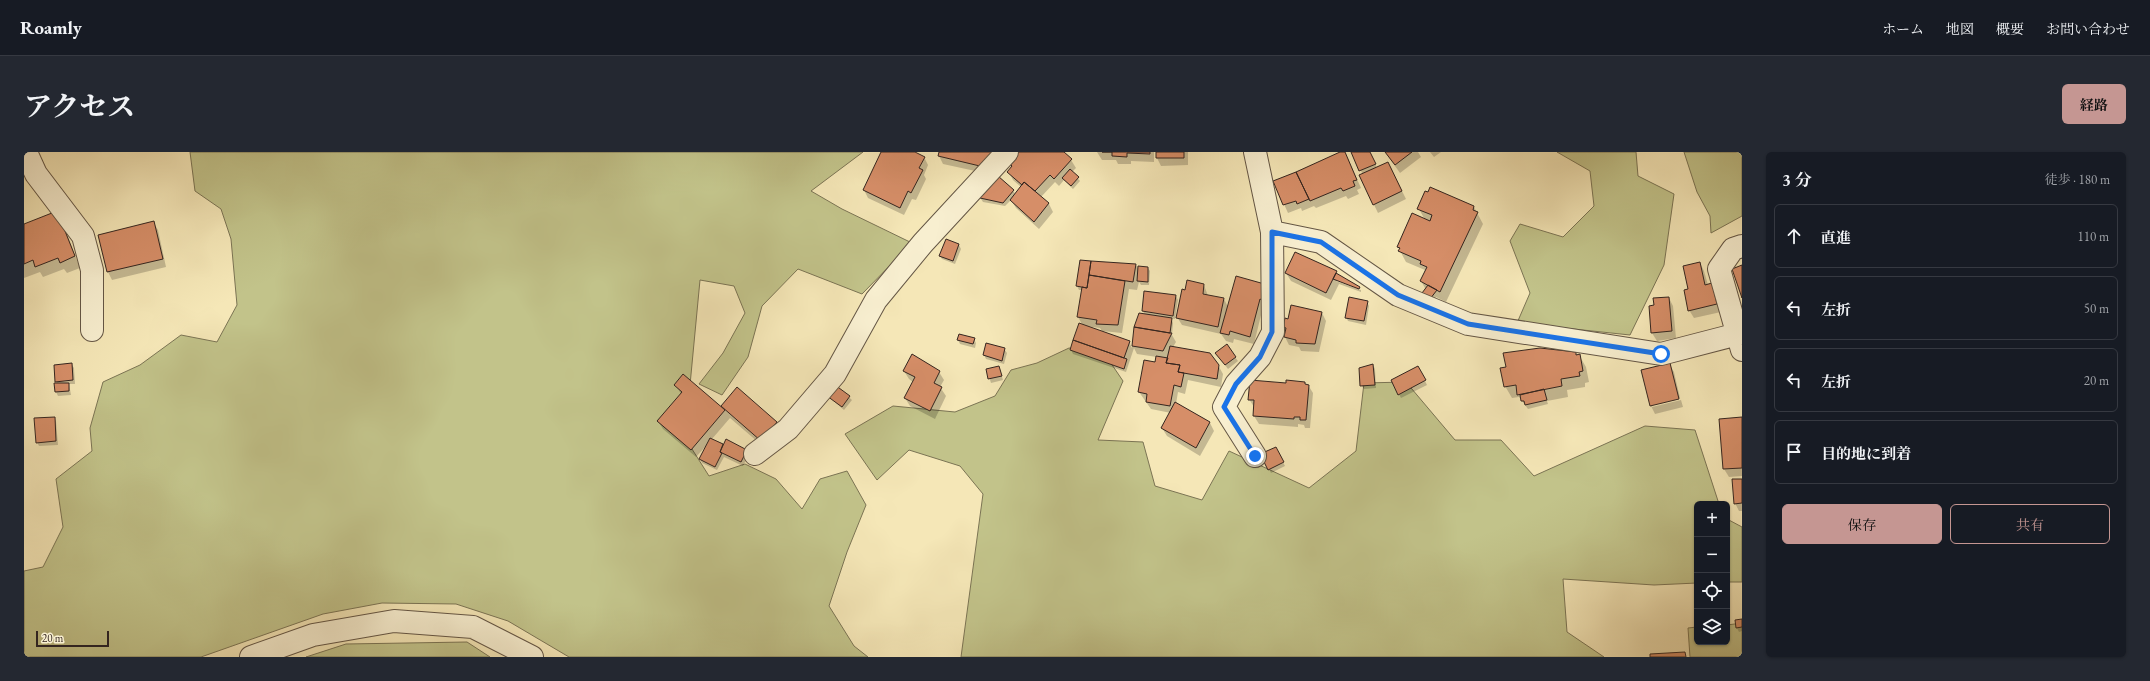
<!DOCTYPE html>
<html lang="ja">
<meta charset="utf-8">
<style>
body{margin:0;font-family:"EB Garamond","Noto Serif JP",serif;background:#242831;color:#f1f3f6}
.controls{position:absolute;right:12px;bottom:12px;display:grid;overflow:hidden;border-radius:6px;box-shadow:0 1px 3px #0004}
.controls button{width:36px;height:36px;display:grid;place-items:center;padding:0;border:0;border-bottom:1px solid #363941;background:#171b24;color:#f1f3f6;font:20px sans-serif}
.scale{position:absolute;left:12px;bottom:10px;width:73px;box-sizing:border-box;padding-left:4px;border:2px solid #34251f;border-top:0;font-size:11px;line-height:14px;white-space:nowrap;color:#34251f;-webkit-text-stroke:3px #f8efd0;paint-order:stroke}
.stop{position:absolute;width:12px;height:12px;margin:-9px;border:3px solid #1a73e8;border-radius:50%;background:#fff}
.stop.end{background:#1a73e8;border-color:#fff;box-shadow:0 1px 4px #0008}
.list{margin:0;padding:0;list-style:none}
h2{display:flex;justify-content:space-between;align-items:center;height:52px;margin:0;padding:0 16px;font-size:17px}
h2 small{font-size:13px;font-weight:400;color:#9ea1a6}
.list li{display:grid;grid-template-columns:26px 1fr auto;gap:12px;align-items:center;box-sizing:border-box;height:64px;margin:0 8px 8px;padding:0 8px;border:1px solid #363941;border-radius:6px}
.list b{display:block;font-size:15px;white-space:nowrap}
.list em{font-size:13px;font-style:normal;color:#9ea1a6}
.actions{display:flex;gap:8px;padding:12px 16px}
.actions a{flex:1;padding:9px 0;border:1px solid #c59692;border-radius:6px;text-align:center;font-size:14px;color:#c59692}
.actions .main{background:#c59692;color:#111}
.icon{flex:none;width:22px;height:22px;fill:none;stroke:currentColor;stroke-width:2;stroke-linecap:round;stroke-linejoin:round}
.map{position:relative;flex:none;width:1718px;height:505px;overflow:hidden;border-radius:6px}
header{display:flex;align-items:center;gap:24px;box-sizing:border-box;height:56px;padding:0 20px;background:#171b24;border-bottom:1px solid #363941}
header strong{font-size:19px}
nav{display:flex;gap:22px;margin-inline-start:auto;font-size:14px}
.intro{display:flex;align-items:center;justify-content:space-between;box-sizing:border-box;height:96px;padding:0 24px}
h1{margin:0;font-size:28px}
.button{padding:10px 18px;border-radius:6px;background:#c59692;color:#111;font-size:14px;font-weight:700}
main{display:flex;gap:24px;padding:0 24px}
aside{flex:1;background:#171b24;border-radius:6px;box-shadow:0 1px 3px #0004}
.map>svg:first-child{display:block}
.green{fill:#c2c38a;stroke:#7b7454}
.shadow{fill:#0003}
.building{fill:#d68e68;stroke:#34251f}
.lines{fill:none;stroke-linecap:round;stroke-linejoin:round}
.minor-casing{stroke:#645645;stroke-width:24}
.tertiary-casing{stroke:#645645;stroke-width:24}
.minor{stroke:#f8efd0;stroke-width:22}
.tertiary{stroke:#f8efd0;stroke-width:22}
.route{stroke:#1a73e8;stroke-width:5}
</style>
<header>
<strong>Roamly</strong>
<nav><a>ホーム</a><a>地図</a><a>概要</a><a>お問い合わせ</a></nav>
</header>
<div class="intro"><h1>アクセス</h1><a class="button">経路</a></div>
<main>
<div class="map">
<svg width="1718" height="505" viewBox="0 0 1718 505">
<rect width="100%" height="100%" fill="#f5e7b7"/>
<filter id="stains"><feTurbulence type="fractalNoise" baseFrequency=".005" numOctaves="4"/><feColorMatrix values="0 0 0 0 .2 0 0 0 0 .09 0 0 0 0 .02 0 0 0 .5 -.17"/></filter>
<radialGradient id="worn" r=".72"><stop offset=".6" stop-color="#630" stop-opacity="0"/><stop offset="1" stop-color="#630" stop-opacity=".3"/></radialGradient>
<path class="green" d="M166,0H839L787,39L818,57L888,91L838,142L774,117L738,154L724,205L698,243L675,232L699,201L721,161L710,134L676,128L666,233L656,278L685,324L721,312L752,327L778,357L796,327L823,319L842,353L823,400L805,454L830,494L844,505H545L484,469L432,452L358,451L299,462L177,505H0V419L19,415L39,375L32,327L68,299L66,276L79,230L116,213L157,183L193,190L213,153L207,87L197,57L171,39Z
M1533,0H1612L1614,24L1650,42L1640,113L1606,183L1493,171L1506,141L1486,89L1496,72L1539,85L1570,54L1566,19Z
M1660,0H1718V64L1687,81L1686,64L1673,40Z
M1045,196L1080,201L1099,229L1074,288L1119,290L1131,334L1178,348L1205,299L1285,336L1332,299L1340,231L1382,230L1431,288H1477L1510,324L1621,274L1671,278L1695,352H1673V431L1630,433L1539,427L1543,480L1580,505H937L959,342L936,314L885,298L853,328L821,282L869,254L931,260L971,244L987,218L1013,211Z
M1703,367L1718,375V430H1703Z
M1718,471V505H1666L1664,476L1673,475V490H1703V473Z
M443,490L466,505H282L322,492Z"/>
<path class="shadow" d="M858,0H889L900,5L904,13L900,23L902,27L892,48L888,47L880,63L844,46L840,38Z
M916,0H980L965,22L919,12L915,4Z
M996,0H1039L1047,8L1052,16L1048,20L1056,29L1049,37L1040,28L1035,34L1031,30L1017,45L1025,52L1029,60L1015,77L992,56L987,48L981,54L959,50L957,47L974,26L992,42L997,35L989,28L985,20L988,16L986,11Z
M1073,0H1130V10L1107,9V12H1094L1092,8H1078Z
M1133,0H1164V13L1137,14L1133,6Z
M1318,0H1320L1324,7L1337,36L1333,38L1335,42L1324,47L1322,44L1292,56L1290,54L1278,59L1277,56L1264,61L1250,30Z
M1328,0H1346L1353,16L1364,11L1382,47L1354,61L1336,24L1339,23Z
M1361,0H1394L1397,5L1376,21Z
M1406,0H1417L1410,5Z
M1407,36L1450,55L1459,72L1422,150L1412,145L1409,150L1397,129L1401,118L1382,110L1374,95L1401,68L1395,57Z
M129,70L134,78L142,115L88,128L84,120L75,83Z
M39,72L56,116L43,121L40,117L19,125L16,120L0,126V73Z
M922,88L935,93L937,97L931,112L918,107L916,104Z
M1066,110L1112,113L1115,118L1124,116L1126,119L1125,133H1117L1115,130L1113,138L1105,137L1098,181L1078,179L1076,176L1061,174L1105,190L1108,196L1111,175L1121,163L1119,159L1152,144L1154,148L1151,167L1147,166L1149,171L1148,183L1152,190L1149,195L1194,213L1199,222L1197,235L1164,228L1161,242L1154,240L1152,252L1186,271L1190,279L1176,304L1143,284L1138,276L1147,261L1127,257L1115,240L1132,211L1133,205L1113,202L1110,196L1102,220L1049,202L1047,198L1059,174L1054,165L1058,138H1055L1053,134Z
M1676,111L1680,119L1684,133L1692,140L1697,160L1670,166L1665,158V138Z
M1312,120L1314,124L1335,136L1336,137L1313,127L1312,129L1337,138V140L1315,132L1307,148L1267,129L1262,121Z
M1180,133L1184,144L1200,147L1204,155L1244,134L1230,192L1210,187L1209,191L1202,189L1197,182L1158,173L1153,165L1161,139Z
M1645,146L1649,154L1652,186L1633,189L1628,181Z
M1343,150L1345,154L1342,173L1324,169L1322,165Z
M1298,161L1302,169L1295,200L1277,199L1275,195L1265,193L1261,185L1262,179L1260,175Z
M950,187L952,191L951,196L936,192L934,188Z
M1202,193L1214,209L1204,217L1195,205Z
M980,197L983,201L980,212L962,207L960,203Z
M1551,201L1553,203H1555L1562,215L1565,230L1561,231V235L1543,238L1544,245L1523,249L1524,252L1504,257L1495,245L1488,246L1481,234Z
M1645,212L1650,220L1656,246L1628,253V255L1657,248L1659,255L1631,262L1627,254Z
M48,213L50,216L51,232H45L47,243L34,244L32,240L31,232H34L32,229Z
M1349,213L1351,217L1352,236L1340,237L1337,233Z
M975,215L979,228L967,231L963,218Z
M1394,215L1403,233L1377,246L1368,229Z
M880,219L915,220L920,228L916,235L922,244L911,267L886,254L881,246L889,230L885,227Z
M1263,232L1284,233L1289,241L1286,276H1281L1280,273L1274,272V275L1235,272L1230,264V255L1225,247Z
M652,233L697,256L713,237L752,270L757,278L741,296L706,266L688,287L725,302L719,314L700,305L693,318L678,311L676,307L682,294L672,305L639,277L634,269L657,242Z
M812,234L828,248L820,258L804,244Z
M30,266L32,269L34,293L15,294L13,290Z
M1718,266V324L1705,325L1700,317L1696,268Z
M1254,300L1261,314L1247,321L1245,317Z
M1718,328V359H1715L1711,351Z
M1718,468V479L1715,480L1713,476Z"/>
<path class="building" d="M857,0H891L901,5L895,16L899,18L887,41L884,39L876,56L839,38Z
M915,0H971L960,15L914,4Z
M995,0H1040L1048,7L1030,27L1026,23L1011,39L1000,30L998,33L983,20L988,14L985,11Z
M1078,0H1126V2L1103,1V5L1088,4V0Z
M1132,0H1160V6H1132Z
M1316,0H1321L1333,28L1329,29L1331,34L1319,39L1317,36L1286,49L1272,20Z
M1327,0H1346L1352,12L1335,19Z
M1361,0H1388L1371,13Z
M1364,10L1378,39L1349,53L1335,23Z
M1046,17L1055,25L1047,34L1038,26Z
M1272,20L1285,47L1273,52L1272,49L1259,53L1249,29Z
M974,24L990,38L979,51L956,46Z
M1000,30L1025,51L1010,70L986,48Z
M1406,35L1450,54L1449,58L1454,60L1416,140L1396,129L1403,115L1396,112L1397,109L1374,99L1376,96L1373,95L1388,61L1406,69L1408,63L1393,57L1401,39L1404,40Z
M33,59L51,104L36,111L34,106L11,115L9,108L0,112V72Z
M130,69L139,107L83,120L74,83Z
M922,87L935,92L929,109L915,104Z
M1271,100L1313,119L1302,141L1261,121Z
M1056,108L1067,109L1063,136L1052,134Z
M1067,109L1112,112L1109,130L1065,123Z
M1676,110L1681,133L1688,131L1693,152L1664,159L1660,138L1664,137L1659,114Z
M1718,113V146L1708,117Z
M1114,114L1124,115V130L1113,129Z
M1312,121L1336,135L1335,137L1309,127Z
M1065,123L1101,129L1094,173L1072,172L1073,168L1053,165L1058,135L1063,136Z
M1212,124L1244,133L1240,149L1236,147L1226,185L1206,179L1205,183L1196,181Z
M1163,128L1180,132L1179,142L1200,146L1194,175L1152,166L1158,137L1161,138Z
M1404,133L1413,138L1406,147L1398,141Z
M1120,139L1152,143L1149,164L1118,159Z
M1325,145L1344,149L1340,169L1321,166Z
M1645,145L1648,179L1627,181L1625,154L1630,153L1629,146Z
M1267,153L1298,160L1291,192L1272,191V188L1260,185L1262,176L1259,175L1261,166L1264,167Z
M1115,161L1148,166L1146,181L1110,175Z
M1055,171L1106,189L1100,206L1049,188Z
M1110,175L1146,181H1148L1139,199L1108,194Z
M935,182L951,186L949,192L933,188Z
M1049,188L1103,207L1100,217L1046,198Z
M962,191L981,196L978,209L959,203Z
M1203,192L1212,205L1201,213L1191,201Z
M1146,194L1186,201L1195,213L1193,227L1154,220L1156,213L1142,211Z
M1516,196L1552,200V203L1556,202L1559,219L1555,220L1556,224L1537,227L1538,234L1493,243L1492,233L1480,235L1476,216L1482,215L1479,201Z
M888,202L916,219L910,231L918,235L906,259L880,246L891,225L879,219Z
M1132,204L1144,206L1142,211L1156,213L1154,220L1160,221L1157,235L1150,233L1146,254L1122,250L1123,242L1114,240L1120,208L1131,210Z
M48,211L49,228L31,230L30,213Z
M1646,211L1655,247L1626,254L1617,218Z
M1349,212L1351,233L1336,234L1335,216Z
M975,214L978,224L964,227L962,217Z
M1394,214L1402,228L1374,243L1367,228Z
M659,222L701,258L667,298L633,269L658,240L650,233Z
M1226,228L1262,231V228L1281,230V232L1285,233L1282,268H1276V265H1270V267L1229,264L1230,248H1224Z
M30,231H45V239L31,240Z
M811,233L826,244L818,255L803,244Z
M713,235L753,270L737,289L697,254Z
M1520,237L1523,248L1501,253L1500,249H1497L1496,243Z
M1151,250L1186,270L1172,296L1137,276Z
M31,265L32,289L12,291L10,266Z
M1718,265V316L1699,317L1695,267Z
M686,286L699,292L696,300L698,301L691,315L675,307Z
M702,287L723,298L717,310L696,300Z
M1252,295L1260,310L1244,318L1236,302Z
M1708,327H1718V351L1710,352Z
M1718,467V475L1712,476L1711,468Z
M1661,500L1662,505H1626V502Z"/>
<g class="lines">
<g class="minor-casing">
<path id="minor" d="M2,0L12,22L59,84L68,118V178
M1231,0L1248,80L1249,180L1236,205L1212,232L1200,255L1231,304
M1248,80L1297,90L1374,143L1444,172L1637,202L1718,181
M1718,94L1709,97L1695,117L1718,198
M731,302L764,277L811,222L852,148L899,91L983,0"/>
</g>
<g class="tertiary-casing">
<path id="tertiary" d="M227,505L289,483L370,469L449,475L508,505"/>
</g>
<use href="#minor" class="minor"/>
<use href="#tertiary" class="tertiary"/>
</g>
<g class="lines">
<path class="route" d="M1231,304L1200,255L1212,232L1236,205L1248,180V80L1297,90L1374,143L1444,172L1637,202"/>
</g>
<rect width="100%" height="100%" filter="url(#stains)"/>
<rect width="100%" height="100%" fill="url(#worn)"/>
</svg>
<div class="controls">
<button>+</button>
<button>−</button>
<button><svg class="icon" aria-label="locate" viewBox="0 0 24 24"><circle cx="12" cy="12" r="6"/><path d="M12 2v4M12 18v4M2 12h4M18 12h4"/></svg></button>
<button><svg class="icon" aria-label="layers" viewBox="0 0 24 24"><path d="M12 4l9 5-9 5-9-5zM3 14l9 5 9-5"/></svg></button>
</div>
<div class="scale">20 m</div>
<div class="stop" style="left:1637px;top:202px"></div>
<div class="stop end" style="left:1231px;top:304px"></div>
</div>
<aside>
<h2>3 分<small>徒歩 · 180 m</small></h2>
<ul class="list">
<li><svg class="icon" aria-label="ahead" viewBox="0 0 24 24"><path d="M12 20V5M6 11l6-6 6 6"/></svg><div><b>直進</b></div><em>110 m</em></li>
<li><svg class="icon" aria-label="left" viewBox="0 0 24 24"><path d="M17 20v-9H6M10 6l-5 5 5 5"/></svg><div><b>左折</b></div><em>50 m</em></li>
<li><svg class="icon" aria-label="left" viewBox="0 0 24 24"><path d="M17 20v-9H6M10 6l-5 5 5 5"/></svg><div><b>左折</b></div><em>20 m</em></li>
<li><svg class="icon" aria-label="arrive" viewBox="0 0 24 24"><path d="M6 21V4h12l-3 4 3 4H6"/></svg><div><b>目的地に到着</b></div></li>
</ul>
<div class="actions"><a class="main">保存</a><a>共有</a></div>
</aside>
</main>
